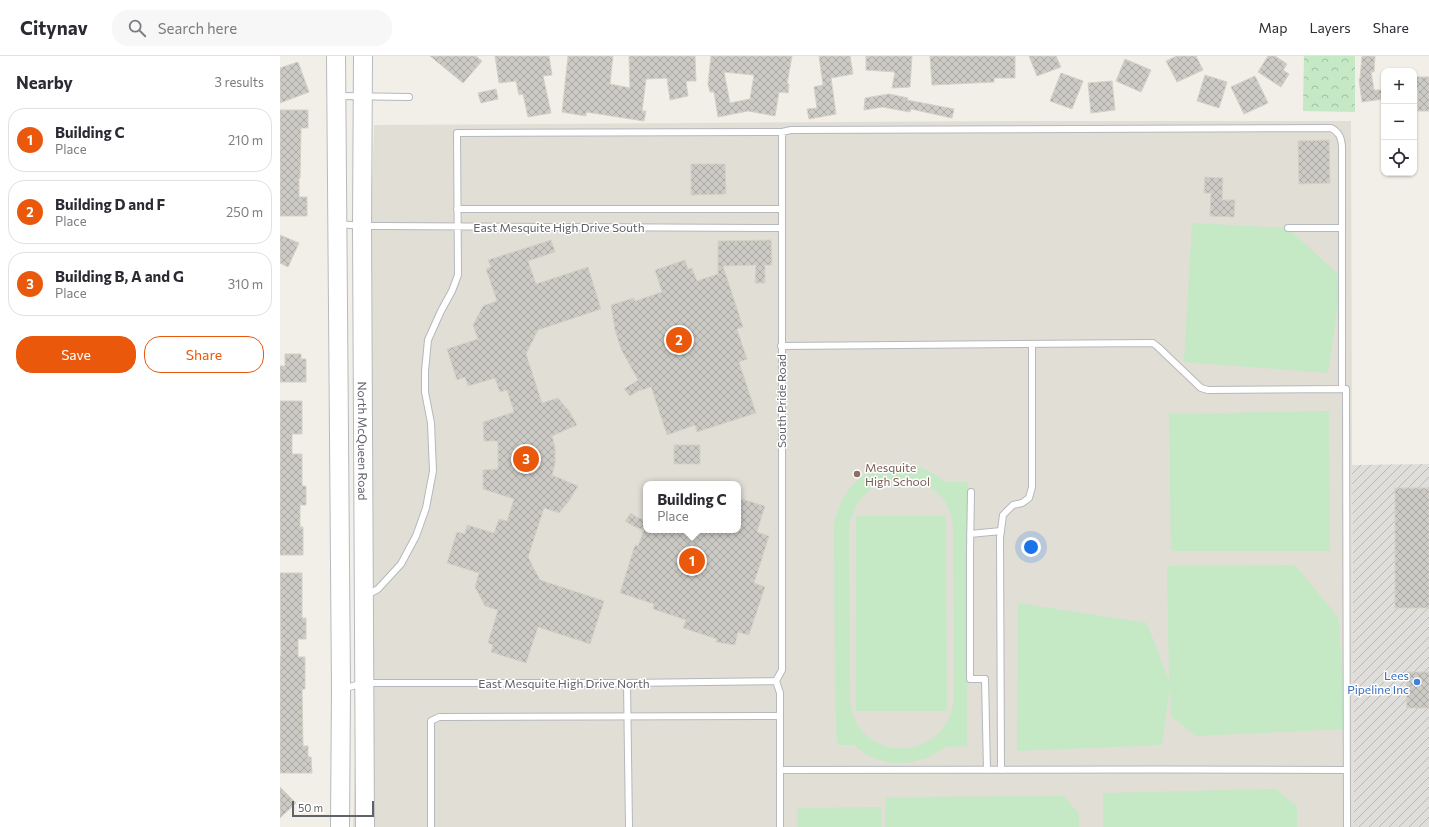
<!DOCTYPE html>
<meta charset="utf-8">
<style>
body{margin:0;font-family:Commissioner,sans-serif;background:#f7f7f7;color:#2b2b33}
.controls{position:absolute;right:12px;top:12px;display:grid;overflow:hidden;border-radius:8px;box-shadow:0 1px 3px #0004}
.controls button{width:36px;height:36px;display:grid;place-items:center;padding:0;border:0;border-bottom:1px solid #e1e1e2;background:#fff;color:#2b2b33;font:20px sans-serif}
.scale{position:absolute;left:12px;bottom:10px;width:82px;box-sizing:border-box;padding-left:4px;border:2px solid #5f6368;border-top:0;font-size:11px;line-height:14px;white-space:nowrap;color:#5f6368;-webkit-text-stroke:3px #fff;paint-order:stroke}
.you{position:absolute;left:751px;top:491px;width:14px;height:14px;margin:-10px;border:3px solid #fff;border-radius:50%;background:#1a73e8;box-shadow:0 0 0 6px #1a73e833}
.badge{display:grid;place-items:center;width:26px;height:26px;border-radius:50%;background:#ea580c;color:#fff;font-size:13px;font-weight:700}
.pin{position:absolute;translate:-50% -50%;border:2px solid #fff;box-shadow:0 1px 4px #0006}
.popup{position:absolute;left:363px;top:425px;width:98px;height:52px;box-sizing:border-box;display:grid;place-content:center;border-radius:8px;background:#fff;filter:drop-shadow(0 1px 3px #0005);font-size:13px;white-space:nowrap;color:#7c7c81}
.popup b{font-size:15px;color:#2b2b33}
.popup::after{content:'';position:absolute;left:50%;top:100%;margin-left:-8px;border:8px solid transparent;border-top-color:#fff}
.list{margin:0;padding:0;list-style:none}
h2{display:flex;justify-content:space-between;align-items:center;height:52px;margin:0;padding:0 16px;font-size:17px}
h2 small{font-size:13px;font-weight:400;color:#7c7c81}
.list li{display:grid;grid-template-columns:26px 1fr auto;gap:12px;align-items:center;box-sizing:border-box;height:64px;margin:0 8px 8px;padding:0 8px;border:1px solid #e1e1e2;border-radius:16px}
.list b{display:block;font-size:15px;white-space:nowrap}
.list p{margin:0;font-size:13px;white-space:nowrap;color:#7c7c81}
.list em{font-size:13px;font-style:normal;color:#7c7c81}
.actions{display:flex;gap:8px;padding:12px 16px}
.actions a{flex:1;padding:9px 0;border:1px solid #ea580c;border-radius:16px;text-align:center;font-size:14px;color:#ea580c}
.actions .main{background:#ea580c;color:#fff}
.icon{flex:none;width:22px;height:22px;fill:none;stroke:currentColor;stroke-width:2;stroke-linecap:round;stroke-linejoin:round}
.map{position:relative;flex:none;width:1149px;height:771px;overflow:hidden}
header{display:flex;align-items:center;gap:24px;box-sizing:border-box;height:56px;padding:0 20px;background:#fff;border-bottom:1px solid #e1e1e2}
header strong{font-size:19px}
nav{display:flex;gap:22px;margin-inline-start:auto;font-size:14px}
.search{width:280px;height:36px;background:#f7f7f7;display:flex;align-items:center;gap:10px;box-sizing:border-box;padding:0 14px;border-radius:16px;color:#7c7c81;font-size:15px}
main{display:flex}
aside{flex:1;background:#fff}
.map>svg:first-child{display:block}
.industrial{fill:url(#industrial-furrows)}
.education{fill:#e1ded6;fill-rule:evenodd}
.forest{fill:url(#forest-crowns)}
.pitch{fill:#c5e8c5;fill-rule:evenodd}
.building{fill:url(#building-cross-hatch);stroke:#d6d1c6;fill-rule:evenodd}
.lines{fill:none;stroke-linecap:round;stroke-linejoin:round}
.service-casing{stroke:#b5b8bc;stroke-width:8}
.secondary-casing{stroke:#b6babf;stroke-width:20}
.service{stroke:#fff;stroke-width:6}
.secondary{stroke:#fff;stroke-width:18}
.education-dot{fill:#8d6e63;stroke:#fff;stroke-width:1.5}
.shop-dot{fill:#3f7fe0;stroke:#fff;stroke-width:1.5}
.labels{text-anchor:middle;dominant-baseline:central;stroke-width:3;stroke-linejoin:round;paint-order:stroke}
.street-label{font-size:12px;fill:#5f6368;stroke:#fff}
.education-label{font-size:12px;fill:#785e54;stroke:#fff;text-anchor:start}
.shop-label{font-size:12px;fill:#366cbe;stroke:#fff;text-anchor:end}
</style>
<header>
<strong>Citynav</strong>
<div class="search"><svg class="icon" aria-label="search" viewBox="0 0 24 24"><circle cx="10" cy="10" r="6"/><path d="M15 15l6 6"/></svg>Search here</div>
<nav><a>Map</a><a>Layers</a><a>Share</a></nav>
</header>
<main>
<aside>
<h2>Nearby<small>3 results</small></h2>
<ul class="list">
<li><span class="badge">1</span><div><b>Building C</b><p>Place</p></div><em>210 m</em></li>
<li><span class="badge">2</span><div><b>Building D and F</b><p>Place</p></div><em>250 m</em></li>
<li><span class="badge">3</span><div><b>Building B, A and G</b><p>Place</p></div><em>310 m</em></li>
</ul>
<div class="actions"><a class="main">Save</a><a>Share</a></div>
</aside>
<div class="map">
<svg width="1149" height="771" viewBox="0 0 1149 771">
<defs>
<pattern id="industrial-furrows" width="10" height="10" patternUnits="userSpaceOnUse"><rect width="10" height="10" fill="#e0deda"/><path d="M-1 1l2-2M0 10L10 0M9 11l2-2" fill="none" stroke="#b9b8b5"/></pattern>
<pattern id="forest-crowns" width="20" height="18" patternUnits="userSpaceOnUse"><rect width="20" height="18" fill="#c5e8c5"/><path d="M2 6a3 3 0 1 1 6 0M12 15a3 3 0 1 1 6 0" fill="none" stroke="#a3c0a4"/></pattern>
<pattern id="building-cross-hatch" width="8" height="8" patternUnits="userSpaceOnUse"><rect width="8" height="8" fill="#cccac5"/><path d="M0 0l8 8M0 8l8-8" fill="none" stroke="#a9a8a4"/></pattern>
</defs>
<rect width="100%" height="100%" fill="#f1efe8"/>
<path class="industrial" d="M1149,408V771H1074L1072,409Z"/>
<path class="education" d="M739,65H1071L1072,409L1074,771H73L94,69ZM366,428H458V474H366Z"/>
<path class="forest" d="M1024,0H1075V56L1023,55Z"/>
<path class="pitch" d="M912,167L1008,172L1062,222L1048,317L904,306Z
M1049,355L1050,495H891L889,358Z
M615,409L633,410L642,412L653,417L665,426H688L687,690L666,691L647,702L626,707H612L597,703L587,699L573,689H557L555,641L554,468C562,434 579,414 615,409ZM618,423C638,423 661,433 669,453C671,459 672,465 673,472L674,641C668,711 573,708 570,642L569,469C576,443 590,426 618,423Z
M576,460H666L667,655H576Z
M1015,509L1058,561L1067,673L916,680L891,660L890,630L882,689L737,695L738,547L867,567L889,625L887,510Z
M995,733L1017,750V771H823V737Z
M784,740L799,758V771H605V741Z
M602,751V771H517V752Z"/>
<path class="building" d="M150,0H196L202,5L183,27Z
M215,0H269L272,19L263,20L271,57L248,61L243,38L239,39L236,25L219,27Z
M288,0H333L330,28L350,32L349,0H415L416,25H406L408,40L390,44L387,22L366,23L362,55H366L364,65L306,56V60L282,56Z
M431,0H512L507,28H509L508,37L499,36L495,60L468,55L438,61L434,36H430L428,28ZM444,16L474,19L470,43L450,47Z
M539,0H570L573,18L551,22L556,58L529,63L527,53L537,52L534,31L543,29Z
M586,0H632L630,31L612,32L615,16L586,14Z
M650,0H735V22H714V26L652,29Z
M749,0H776L781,11L757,20Z
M897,0H916L923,14L897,26L886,5Z
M988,0H995L1007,8L1003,14L1009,18L1001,31L978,16Z
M1082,0H1095L1094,16H1091L1094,34H1104V43L1082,46L1079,23H1080Z
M845,3L871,14L861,36L836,25Z
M18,6L29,36L0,47V12Z
M781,17L803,25L792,53L770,45Z
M925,19L947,26L939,52L917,45Z
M975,20L988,47L964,58L951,31Z
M1134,21H1149V55H1138V33H1134Z
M832,25L835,54L811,57L808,27Z
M216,33L218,43L201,47L198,37Z
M609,38L628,42L627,44L674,53L672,62L631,53L630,56L602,51L584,54L585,42Z
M0,54H28V72H21L20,122H19V141H27V160H0Z
M1049,84L1050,127L1019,128L1018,85Z
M411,108H445L446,138L411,139Z
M925,121L943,122L942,144H955L954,161L930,160L931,137H924Z
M0,179L19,187L8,211L0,207Z
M271,184L275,196L248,205L256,228L308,211L321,253L258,274L246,298L262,347L278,342L289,355L297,369L272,380L275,391V408L272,419L298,430L289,445L279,457L264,452L248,501L260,524L324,545L310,588L258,571L246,607L211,596L213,589L208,587L218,554L205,550L195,531L199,517L167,507L177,476L185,478L187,469L214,477L219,463L227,465L234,443L203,433V414L218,413V385H204L203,366L234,356L227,334L220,336L215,322L188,330L185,321L177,324L167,293L198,283L193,269L203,250L217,245L206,213L211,211L208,204Z
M491,184L492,209H485V227H475L476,209L443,210L463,271L457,273L467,303L459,306L476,357L417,376L415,369L387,379L371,331L358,335L350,340L344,333L358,324L341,293L335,274L331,249L354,242L355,245L382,236L375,214L405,204L408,213L412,212L417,225L438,218V185Z
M5,298H21V303H26V326H0V310H5Z
M0,345H22V378H12V398H22V430H26V449H20V471H23V499H0Z
M394,389H420V408H394Z
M1115,432H1149V552H1115Z
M458,442L485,450L477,476L489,480L474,527L485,531L469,579L458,576L455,589L436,586L437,583L403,572L406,564L373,553L374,548L340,537L355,489L358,490L364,474L353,470L345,465L351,457L358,462L366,464V474H458Z
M0,517H22V562H26V583H18V601H25V633H22L23,690H28V701H31L32,717H0V600H1Z
M1126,616H1149V652H1127Z
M0,731L16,747L0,762Z"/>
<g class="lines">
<g class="service-casing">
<path id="service" d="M59,40L129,41
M177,153H501
M58,168L82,170H101L501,172
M1008,172H1062
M501,290L873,287L878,291L921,332L928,334L1066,333L1067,771
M691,436L690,495V623H705L707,714
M690,478L721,475
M87,539L98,533L121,508L136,480L146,452L153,415L151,367L145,336V315L148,284L161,255L172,235L178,219L177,77L502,76L511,74L1051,72C1059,76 1061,81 1062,90V333
M496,625L500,637V771
M347,627L349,771
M62,633L84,627H347L496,625L502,614V76
M500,714C689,714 878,713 1067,714
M721,714L720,482L723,459L733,449L742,447L749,442L752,431V288
M151,771V665L159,661L500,660"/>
</g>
<g class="secondary-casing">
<g id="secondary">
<path d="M56,0L61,633L60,771"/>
<path id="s1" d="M83,0L82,170L85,771"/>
</g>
</g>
<use href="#service" class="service"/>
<use href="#secondary" class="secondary"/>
</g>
<circle class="education-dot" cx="577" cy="418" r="4"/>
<circle class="shop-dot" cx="1137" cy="626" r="4"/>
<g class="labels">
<g class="street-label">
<text x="279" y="171">East Mesquite High Drive South</text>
<text transform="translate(501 345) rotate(-90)">South Pride Road</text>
<text stroke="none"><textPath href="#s1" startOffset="385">North McQueen Road</textPath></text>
<text x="284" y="627">East Mesquite High Drive North</text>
</g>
<g class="education-label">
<text x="585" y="411">Mesquite<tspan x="585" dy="14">High School</tspan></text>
</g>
<g class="shop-label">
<text x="1129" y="619">Lees<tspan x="1129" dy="14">Pipeline Inc</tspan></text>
</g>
</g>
</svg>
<div class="controls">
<button>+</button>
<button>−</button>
<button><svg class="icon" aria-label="locate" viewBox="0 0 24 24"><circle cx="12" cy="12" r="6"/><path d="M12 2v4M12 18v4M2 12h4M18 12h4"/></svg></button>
</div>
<div class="scale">50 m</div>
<div class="you"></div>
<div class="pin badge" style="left:412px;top:505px">1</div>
<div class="popup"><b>Building C</b>Place</div>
<div class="pin badge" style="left:399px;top:284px">2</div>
<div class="pin badge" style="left:246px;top:403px">3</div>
</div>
</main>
